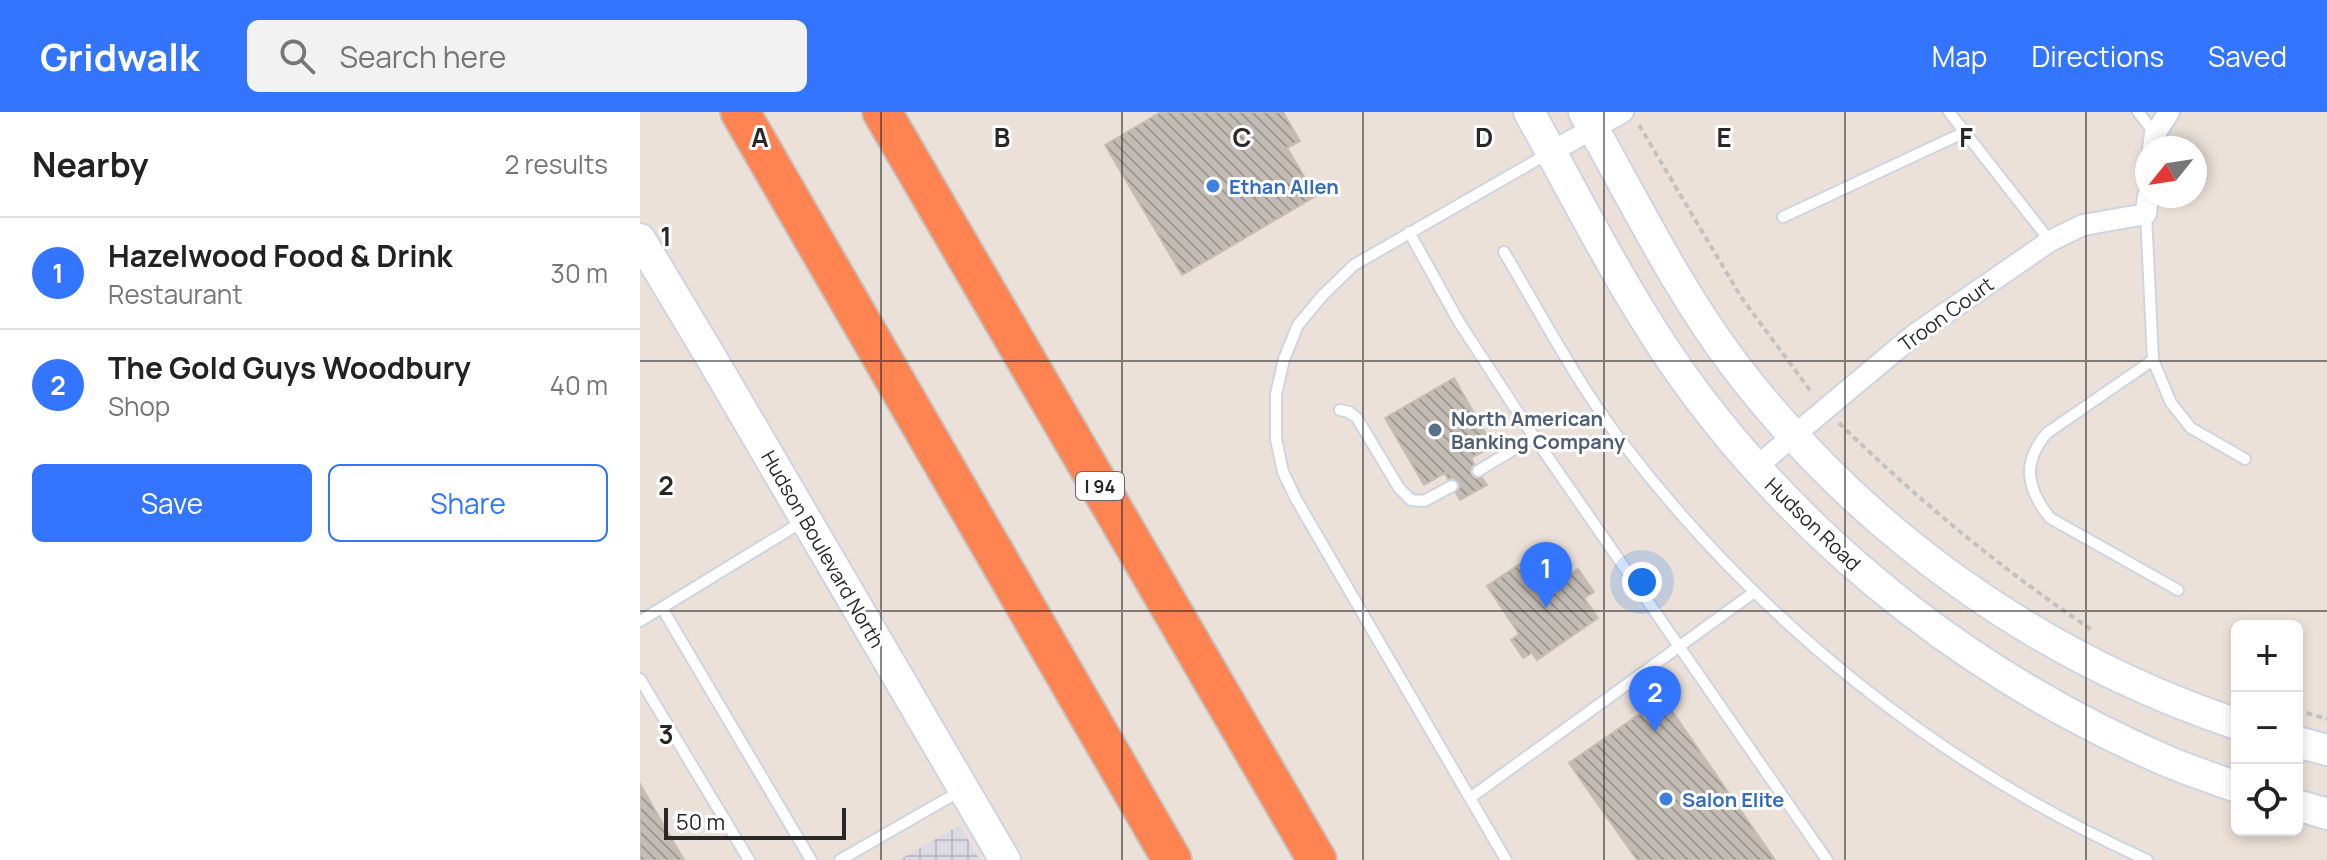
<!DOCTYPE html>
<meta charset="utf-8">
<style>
body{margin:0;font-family:Manrope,sans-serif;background:#f2f2f2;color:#222}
.controls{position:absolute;right:24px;bottom:24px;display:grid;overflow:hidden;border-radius:12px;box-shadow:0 4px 12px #0003}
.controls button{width:72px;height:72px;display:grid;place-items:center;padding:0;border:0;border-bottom:2px solid #e0e0e0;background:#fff;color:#222;font:40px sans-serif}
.compass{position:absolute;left:1495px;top:24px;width:72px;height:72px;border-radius:50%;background:#fff;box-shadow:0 4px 12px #0003;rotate:240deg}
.scale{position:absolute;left:24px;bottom:20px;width:182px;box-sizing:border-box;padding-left:8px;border:4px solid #282828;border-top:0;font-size:22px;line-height:28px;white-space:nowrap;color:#282828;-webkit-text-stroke:6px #fff;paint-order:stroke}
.you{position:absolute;left:1002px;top:470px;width:28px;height:28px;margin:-20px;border:6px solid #fff;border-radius:50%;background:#1a73e8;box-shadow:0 0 0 12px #1a73e833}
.badge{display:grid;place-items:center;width:52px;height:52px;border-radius:50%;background:#3375ff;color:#fff;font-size:26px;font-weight:700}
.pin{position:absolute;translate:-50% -66px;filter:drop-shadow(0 2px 4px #0008)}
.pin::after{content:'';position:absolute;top:42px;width:28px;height:24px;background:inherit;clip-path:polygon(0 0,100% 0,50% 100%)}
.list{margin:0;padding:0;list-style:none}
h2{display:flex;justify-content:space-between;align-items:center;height:104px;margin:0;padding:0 32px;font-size:34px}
h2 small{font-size:26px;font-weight:400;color:#767676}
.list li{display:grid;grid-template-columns:52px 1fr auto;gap:24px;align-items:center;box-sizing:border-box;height:112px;padding:0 32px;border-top:2px solid #e0e0e0}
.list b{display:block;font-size:30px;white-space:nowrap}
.list p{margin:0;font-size:26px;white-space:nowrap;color:#767676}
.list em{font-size:26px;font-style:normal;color:#767676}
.actions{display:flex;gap:16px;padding:24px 32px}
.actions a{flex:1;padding:18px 0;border:2px solid #3375ff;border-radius:12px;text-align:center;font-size:28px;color:#3375ff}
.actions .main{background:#3375ff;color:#fff}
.icon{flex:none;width:44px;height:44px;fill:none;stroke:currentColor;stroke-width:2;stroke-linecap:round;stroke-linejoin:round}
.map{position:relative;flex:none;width:1687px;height:748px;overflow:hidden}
header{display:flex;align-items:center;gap:48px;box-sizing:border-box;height:112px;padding:0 40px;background:#3375ff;color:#fff}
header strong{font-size:38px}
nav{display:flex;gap:44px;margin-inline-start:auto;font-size:28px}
.search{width:560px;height:72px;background:#f2f2f2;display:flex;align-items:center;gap:20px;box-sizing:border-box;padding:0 28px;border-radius:12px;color:#767676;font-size:30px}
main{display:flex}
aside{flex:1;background:#fff}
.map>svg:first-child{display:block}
.industrial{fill:url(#industrial-grid)}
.building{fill:url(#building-back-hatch);stroke:#c7bdb3;stroke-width:2}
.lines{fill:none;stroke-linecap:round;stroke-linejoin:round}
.lane-casing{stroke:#ced5e2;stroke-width:14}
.street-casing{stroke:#ced5e2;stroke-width:24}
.secondary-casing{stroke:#ced5e2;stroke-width:34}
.highway-casing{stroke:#c3c3c3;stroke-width:42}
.path{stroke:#c3c3c3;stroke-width:4;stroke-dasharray:6 4;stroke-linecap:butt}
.lane{stroke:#fff;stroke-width:10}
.street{stroke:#fff;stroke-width:20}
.secondary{stroke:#fff;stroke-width:30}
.highway{stroke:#ff8451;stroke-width:38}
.grid{fill:none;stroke:#282828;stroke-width:2;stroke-opacity:0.55}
.shop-dot{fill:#3f7fe0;stroke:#fff;stroke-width:3}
.service-dot{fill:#5c6f8a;stroke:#fff;stroke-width:3}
.labels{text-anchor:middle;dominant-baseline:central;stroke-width:6;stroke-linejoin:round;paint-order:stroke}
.shield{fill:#fff;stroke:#686868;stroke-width:2}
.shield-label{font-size:18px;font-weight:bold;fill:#282828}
.shop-label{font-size:20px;font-weight:bold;fill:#366cbe;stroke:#fff;text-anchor:start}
.street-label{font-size:20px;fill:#282828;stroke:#fff}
.service-label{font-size:20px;font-weight:bold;fill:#4e5e75;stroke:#fff;text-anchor:start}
.grid-label{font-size:26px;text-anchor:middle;font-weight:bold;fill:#282828;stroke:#fff;stroke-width:6;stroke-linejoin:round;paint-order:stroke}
</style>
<header>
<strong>Gridwalk</strong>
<div class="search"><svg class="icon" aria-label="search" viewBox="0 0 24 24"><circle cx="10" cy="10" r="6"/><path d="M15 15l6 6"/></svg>Search here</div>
<nav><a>Map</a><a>Directions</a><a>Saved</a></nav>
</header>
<main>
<aside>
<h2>Nearby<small>2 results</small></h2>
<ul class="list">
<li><span class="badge">1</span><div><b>Hazelwood Food &amp; Drink</b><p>Restaurant</p></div><em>30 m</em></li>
<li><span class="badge">2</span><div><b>The Gold Guys Woodbury</b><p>Shop</p></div><em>40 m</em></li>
</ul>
<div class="actions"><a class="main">Save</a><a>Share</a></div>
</aside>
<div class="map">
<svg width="1687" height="748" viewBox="0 0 1687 748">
<defs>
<pattern id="industrial-grid" width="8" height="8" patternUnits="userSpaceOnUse" patternTransform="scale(2)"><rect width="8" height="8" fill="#dcdae3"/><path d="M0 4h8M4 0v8" fill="none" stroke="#bdbbc3"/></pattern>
<pattern id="building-back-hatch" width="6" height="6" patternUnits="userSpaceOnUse" patternTransform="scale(2)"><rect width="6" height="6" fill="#c3bcb5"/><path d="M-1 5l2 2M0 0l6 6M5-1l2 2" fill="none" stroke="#9e9993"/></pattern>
</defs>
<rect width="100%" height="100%" fill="#ebe1d9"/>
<path class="industrial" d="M320,713L340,748H259Z"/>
<path class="building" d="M521,0H643L660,29L647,36L676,84L542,163L465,33Z
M814,266L853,334L831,346L834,352L831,356V362L835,366H842L847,373L820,388L816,381L820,375L819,370L813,366L808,367L805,361L784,373L745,306Z
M908,433L929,463L938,457L954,480L944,486L958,506L897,548L892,541L883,546L871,528L879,522L847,474Z
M1023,586L1135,748H997L929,651Z
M0,672L44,748H0Z"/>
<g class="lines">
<g class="lane-casing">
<path id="lane" d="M1309,0L1410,129
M1498,0L1515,22
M1506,102L1513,248L1531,291L1551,316L1605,347
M1143,105L1325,20
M769,120L819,210L894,325L1187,748
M864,140C902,204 937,271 982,330C1119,510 1300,655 1507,748
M1513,248L1407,321C1381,351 1387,377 1410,406L1538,478
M700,298L709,300L717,306L759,376L771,388L784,389L812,374
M838,359L894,325
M22,496L171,748
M0,509L162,410
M0,567L109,748
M830,686L1113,481
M200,748L322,678
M866,748L656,387L643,360L636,327V282L644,247L658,213L683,183L714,153L909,41"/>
</g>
<g class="street-casing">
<path id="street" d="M1513,36L1515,22L1529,0
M911,40L983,0
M1115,356L1274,223L1410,129L1443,113L1506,102L1508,84"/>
</g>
<g class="secondary-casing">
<path id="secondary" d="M889,0C942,95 990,194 1056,282C1177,444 1343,570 1529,650C1551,659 1574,667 1597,675
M944,0C993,86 1036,176 1096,255C1223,421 1399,546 1597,612
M0,127L72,247L365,748
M1657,630L1687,638
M1657,693L1687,702"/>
</g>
<g class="highway-casing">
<path id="highway" d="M100,0L532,748
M242,0L677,748"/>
</g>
<path class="path" d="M999,13L1101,185L1172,281
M1199,311C1277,387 1361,457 1452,518
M1657,598L1687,607"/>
<use href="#lane" class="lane"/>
<use href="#street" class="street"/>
<use href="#secondary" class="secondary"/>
<use href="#highway" class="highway"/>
</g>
<path class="grid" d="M241,0V748M482,0V748M723,0V748M964,0V748M1205,0V748M1446,0V748M0,249H1687M0,499H1687"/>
<g class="shop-dot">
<circle cx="573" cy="74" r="8"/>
<circle cx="1026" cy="687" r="8"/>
</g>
<circle class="service-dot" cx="795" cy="318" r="8"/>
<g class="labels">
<rect class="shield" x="436" y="360" width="48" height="28" rx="6"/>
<g class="shield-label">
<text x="460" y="374">I 94</text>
</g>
<g class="shop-label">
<text x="589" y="74">Ethan Allen</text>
<text x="1042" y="687">Salon Elite</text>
</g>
<g class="street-label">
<text transform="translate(1306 202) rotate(-36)">Troon Court</text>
<text transform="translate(1173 412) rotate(44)">Hudson Road</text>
<text transform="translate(183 437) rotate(60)">Hudson Boulevard North</text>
</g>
<g class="service-label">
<text x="811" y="306">North American<tspan x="811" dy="23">Banking Company</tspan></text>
</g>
</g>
<g class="grid-label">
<text x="120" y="35">A</text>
<text x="362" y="35">B</text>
<text x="602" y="35">C</text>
<text x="844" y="35">D</text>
<text x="1084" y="35">E</text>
<text x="1326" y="35">F</text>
<text x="26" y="134">1</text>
<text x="26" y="383">2</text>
<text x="26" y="632">3</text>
</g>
</svg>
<div class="controls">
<button>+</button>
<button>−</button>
<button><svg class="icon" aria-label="locate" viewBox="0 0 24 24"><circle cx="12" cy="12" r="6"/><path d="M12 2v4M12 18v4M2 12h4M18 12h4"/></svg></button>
</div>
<svg class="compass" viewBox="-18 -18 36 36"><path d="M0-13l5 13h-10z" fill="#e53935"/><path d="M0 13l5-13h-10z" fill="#767676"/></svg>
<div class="scale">50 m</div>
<div class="you"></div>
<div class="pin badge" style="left:906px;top:496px">1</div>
<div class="pin badge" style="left:1015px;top:620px">2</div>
</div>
</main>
